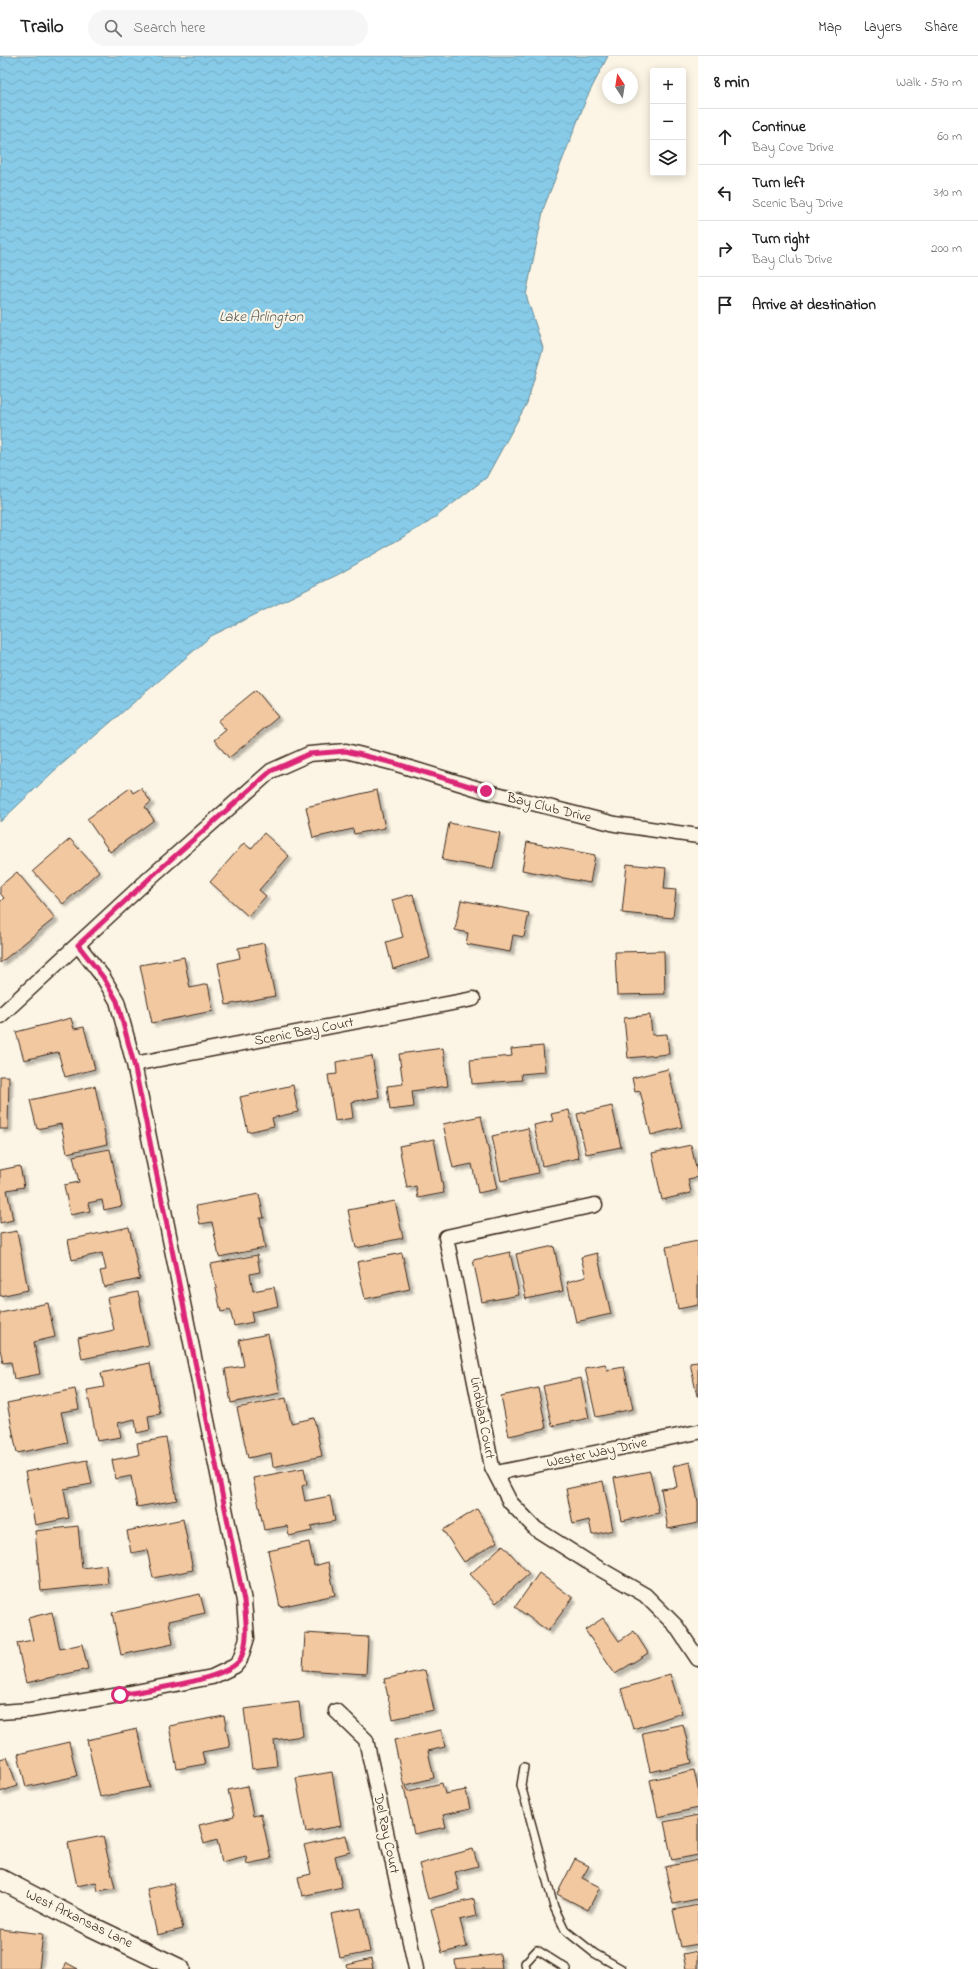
<!DOCTYPE html>
<meta charset="utf-8">
<style>
body{margin:0;font-family:"Indie Flower",sans-serif;background:#f6f6f6;color:#222}
.controls{position:absolute;right:12px;top:12px;display:grid;overflow:hidden;border-radius:4px;box-shadow:0 2px 10px #0003}
.controls button{width:36px;height:36px;display:grid;place-items:center;padding:0;border:0;border-bottom:1px solid #e0e0e0;background:#fff;color:#222;font:20px sans-serif}
.compass{position:absolute;left:602px;top:12px;width:36px;height:36px;border-radius:50%;background:#fff;box-shadow:0 2px 10px #0003;rotate:348deg}
.stop{position:absolute;width:12px;height:12px;margin:-9px;border:3px solid #db2777;border-radius:50%;background:#fff}
.stop.end{background:#db2777;border-color:#fff;box-shadow:0 1px 4px #0008}
.list{margin:0;padding:0;list-style:none}
h2{display:flex;justify-content:space-between;align-items:center;height:52px;margin:0;padding:0 16px;font-size:17px}
h2 small{font-size:13px;font-weight:400;color:#767676}
.list li{display:grid;grid-template-columns:26px 1fr auto;gap:12px;align-items:center;box-sizing:border-box;height:56px;padding:0 16px;border-top:1px solid #e0e0e0}
.list b{display:block;font-size:15px;white-space:nowrap}
.list p{margin:0;font-size:13px;white-space:nowrap;color:#767676}
.list em{font-size:13px;font-style:normal;color:#767676}
.icon{flex:none;width:22px;height:22px;fill:none;stroke:currentColor;stroke-width:2;stroke-linecap:round;stroke-linejoin:round}
.map{position:relative;flex:none;width:698px;height:1913px;overflow:hidden}
header{display:flex;align-items:center;gap:24px;box-sizing:border-box;height:56px;padding:0 20px;background:#fff;border-bottom:1px solid #e0e0e0}
header strong{font-size:19px}
nav{display:flex;gap:22px;margin-inline-start:auto;font-size:14px}
.search{width:280px;height:36px;background:#f6f6f6;display:flex;align-items:center;gap:10px;box-sizing:border-box;padding:0 14px;border-radius:22px;color:#767676;font-size:15px}
main{display:flex}
aside{flex:1;background:#fff}
.map>svg:first-child{display:block}
.water{fill:url(#water-waves);stroke:#698b97}
.building{fill:#f2c8a1;stroke:#3b2a1e;filter:url(#shadow)}
.lines{fill:none;stroke-linecap:round;stroke-linejoin:round}
.lane-casing{stroke:#3b2a1e;stroke-width:10}
.street-casing{stroke:#3b2a1e;stroke-width:17}
.secondary-casing{stroke:#3b2a1e;stroke-width:22}
.lane{stroke:#fcf5e5;stroke-width:7}
.street{stroke:#fcf5e5;stroke-width:14}
.secondary{stroke:#fcf5e5;stroke-width:19}
.route{stroke:#db2777;stroke-width:5}
.labels{text-anchor:middle;dominant-baseline:central;stroke-width:4;stroke-linejoin:round;paint-order:stroke}
.street-label{font-size:14px;fill:#3b2a1e;stroke:#fcf5e5}
.water-label{font-size:15px;font-style:italic;fill:#525a5b;stroke:#fcf5e5}
</style>
<header>
<strong>Trailo</strong>
<div class="search"><svg class="icon" aria-label="search" viewBox="0 0 24 24"><circle cx="10" cy="10" r="6"/><path d="M15 15l6 6"/></svg>Search here</div>
<nav><a>Map</a><a>Layers</a><a>Share</a></nav>
</header>
<main>
<div class="map">
<svg width="698" height="1913" viewBox="0 0 698 1913">
<defs>
<pattern id="water-waves" width="16" height="10" patternUnits="userSpaceOnUse"><rect width="16" height="10" fill="#87cbe8"/><path d="M0 5q4-4 8 0t8 0" fill="none" stroke="#75aec7"/></pattern>
<filter id="shadow"><feDropShadow dx="3.5" dy="3.5" stdDeviation="1" flood-color="#0004"/></filter>
</defs>
<rect width="100%" height="100%" fill="#fcf5e5"/>
<filter id="ink" filterUnits="userSpaceOnUse"><feTurbulence type="fractalNoise" baseFrequency=".025" numOctaves="2"/><feDisplacementMap in="SourceGraphic" scale="8" xChannelSelector="R" yChannelSelector="G"/><feConvolveMatrix kernelMatrix="1 2 1 2 8 2 1 2 1" color-interpolation-filters="sRGB"/></filter>
<g filter="url(#ink)">
<path class="water" d="M0,0H608L587,41L544,151L526,239L543,292L527,347L486,422L429,466L339,518L211,580L54,715L0,766Z"/>
<path class="building" d="M256,634L278,661L229,702L214,684L226,674L218,665Z
M130,732L133,737L141,732L151,746L145,751L154,764L110,796L87,763Z
M377,734L385,772L354,778L353,773L313,782L306,751Z
M449,767L500,777L493,813L442,804Z
M264,777L289,800L259,834L266,840L248,860L210,826L244,787L251,793Z
M70,783L99,815L63,848L33,815Z
M527,786L595,799L590,827L522,814Z
M627,808L666,812L664,833L676,834L673,862L622,857Z
M17,816L55,862L0,907V846L4,842L0,837V830Z
M413,838L430,902L393,913L386,886L403,881L392,844Z
M461,844L529,857L524,881L513,879L510,896L466,888L468,877L455,874Z
M264,887L275,940L226,949L218,907L240,902L238,892Z
M664,895L665,938L617,939L615,896Z
M184,901L190,932L208,928L213,955L152,967L140,909Z
M650,959L652,979L667,978L669,998L628,1002L624,962Z
M71,962L74,973L84,971L95,1013L65,1021L58,996L24,1004L16,976Z
M543,990L545,1016L521,1018L522,1024L472,1028L470,1004L512,1000L511,993Z
M443,992L448,1030L412,1035L414,1051L390,1054L387,1030L403,1028L399,998Z
M372,1000L379,1041L351,1046L353,1062L335,1065L328,1019L337,1018L336,1006Z
M668,1013L682,1071L651,1079L640,1035L635,1036L632,1022Z
M0,1020H9L8,1073H0Z
M293,1029L298,1056L272,1062L274,1070L248,1076L240,1041Z
M95,1030L107,1088L67,1097L61,1068L37,1073L30,1044Z
M612,1050L621,1091L586,1098L577,1058Z
M569,1054L579,1102L542,1110L534,1069L553,1065L551,1058Z
M481,1060L497,1133L478,1137L472,1108L453,1112L443,1068Z
M528,1072L538,1117L501,1125L492,1080Z
M434,1083L444,1137L418,1142L416,1130L407,1132L399,1090Z
M691,1089L698,1121L688,1123L691,1137L662,1144L652,1097Z
M110,1093L122,1150L104,1154L102,1144L88,1147L90,1155L70,1159L64,1129L79,1126L73,1100Z
M20,1110L24,1131L7,1134L13,1164L0,1167V1114Z
M259,1138L264,1162H260L265,1192L219,1201L212,1166L200,1168L196,1150Z
M395,1145L403,1182L356,1192L348,1154Z
M129,1171L140,1223L104,1231L100,1215L106,1214L102,1197L72,1204L68,1184Z
M17,1175L28,1234L0,1240V1178Z
M698,1185V1249L678,1253L666,1191Z
M554,1190L563,1235L526,1243L516,1198Z
M510,1196L519,1239L482,1246L473,1204Z
M402,1197L410,1233L365,1243L357,1206Z
M597,1197L611,1258L576,1266L567,1226L586,1221L581,1201Z
M257,1199L260,1216L250,1218L253,1235L274,1231L278,1250L251,1256L253,1266L234,1270L230,1254L221,1256L211,1208Z
M138,1236L149,1289L82,1303L78,1282L114,1274L107,1242Z
M48,1247L55,1281L34,1286L40,1318L14,1323L11,1306L3,1307L0,1293V1257Z
M268,1278L280,1337L231,1347L225,1313L244,1310L239,1284Z
M698,1306V1340H697L690,1307Z
M150,1307L160,1358L148,1360L150,1374L137,1377L135,1363L118,1367L121,1381L97,1385L87,1334L104,1331L101,1317Z
M605,1308L607,1314L624,1311L633,1353L596,1361L585,1312Z
M581,1322L589,1362L552,1370L543,1330Z
M538,1332L546,1372L509,1380L501,1340Z
M75,1333L79,1353L61,1356L68,1387L17,1397L7,1347Z
M286,1342L291,1367L314,1362L322,1400L273,1411L271,1397L248,1402L237,1352Z
M166,1382L177,1444L137,1451L131,1420L116,1423L112,1404L139,1399L137,1387Z
M87,1404L92,1428L64,1433L69,1462L35,1469L25,1416Z
M690,1406L698,1446V1467L668,1473L661,1433L677,1431L673,1410Z
M304,1412L307,1428L302,1430L305,1445L330,1440L335,1465L311,1470L312,1475L289,1480L287,1470L264,1474L253,1422Z
M650,1415L659,1457L622,1465L614,1422Z
M603,1425L613,1474L592,1479L589,1464L573,1468L566,1433Z
M477,1453L497,1486L464,1506L443,1474Z
M183,1463L193,1514L153,1522L147,1494L131,1497L127,1475Z
M78,1470L82,1512L106,1509L108,1528L41,1535L35,1475Z
M309,1486L314,1510L328,1506L335,1539L280,1551L268,1495Z
M503,1489L529,1518L496,1547L470,1518Z
M539,1517L573,1542L548,1575L515,1551Z
M200,1538L205,1557L169,1565L173,1588L121,1599L112,1557Z
M52,1556L60,1593L82,1588L88,1613L26,1627L17,1587L33,1584L28,1562Z
M603,1562L619,1585L634,1575L648,1597L615,1618L585,1574Z
M305,1577L368,1581L366,1618L303,1614Z
M425,1614L434,1654L393,1663L384,1623Z
M670,1618L682,1657L633,1673L621,1633Z
M299,1646L303,1680L274,1684L277,1710L252,1713L244,1653Z
M224,1660L230,1691L202,1696L205,1708L177,1713L169,1670Z
M683,1668L692,1707L650,1716L642,1677Z
M137,1673L150,1731L100,1741L87,1684Z
M441,1674L445,1691L428,1695L434,1722L406,1729L408,1735L442,1727L445,1738L466,1734L470,1753L443,1759L446,1771L414,1778L394,1684Z
M69,1686L77,1720L26,1731L18,1698Z
M7,1701L17,1730L0,1736V1703Z
M694,1714L698,1733V1752L658,1761L650,1724Z
M332,1716L341,1770L306,1776L296,1722Z
M247,1730L253,1760L261,1758L271,1803L247,1808L246,1800L222,1806L217,1784L204,1788L199,1769L234,1761L228,1734Z
M698,1759V1799L672,1804L664,1766Z
M346,1779L350,1796L335,1800L342,1831L302,1840L298,1821L311,1818L304,1789Z
M103,1780L115,1832L98,1835L96,1826L77,1830L68,1787Z
M473,1793L478,1810L455,1816L459,1834L428,1843L419,1808Z
M575,1803L589,1810L582,1822L600,1831L588,1854L557,1838Z
M698,1804V1843L673,1848L665,1811Z
M173,1827L183,1873L157,1879L147,1833Z
M474,1843L477,1860L460,1864L467,1891L442,1897L431,1853Z
M698,1849V1888L681,1891L673,1854Z
M361,1852L370,1896L340,1902L331,1858Z
M0,1873L43,1878L39,1913H0Z
M698,1895V1913H686L683,1898Z
M500,1898L502,1913H456L455,1904Z
M371,1903L373,1913H348L347,1909Z
M67,1907L78,1913H63Z"/>
<g class="lines">
<g class="lane-casing">
<path id="lane" d="M524,1711L521,1729L554,1851L565,1874L594,1897L622,1913
M526,1913L525,1907L537,1894L567,1913"/>
</g>
<g class="street-casing">
<path id="street" d="M0,960L152,820L271,715L309,698L346,695L397,708L485,735L615,768L698,780
M134,1008L473,943
M595,1149L446,1181L492,1411L510,1446L536,1473L588,1506L645,1539L676,1570L698,1603
M496,1417L698,1376
M336,1655L366,1684L416,1913
M0,1656L30,1654L120,1639L212,1621L235,1610L240,1604L247,1582L244,1545L134,1008L117,945L103,921L78,889"/>
</g>
<g class="secondary-casing">
<path id="secondary" d="M0,1823L86,1868L180,1913"/>
</g>
<use href="#lane" class="lane"/>
<use href="#street" class="street"/>
<use href="#secondary" class="secondary"/>
</g>
</g>
<g class="lines" filter="url(#ink)">
<path class="route" d="M120,1639C145,1634 231,1624 241,1602C249,1584 246,1565 244,1545L134,1008L117,945L103,921L78,889L152,820L271,715L309,698L346,695L397,708L486,735"/>
</g>
<g class="labels">
<g class="street-label">
<text transform="translate(549 752) rotate(14)">Bay Club Drive</text>
<text transform="translate(304 976) rotate(-11)">Scenic Bay Court</text>
<text transform="translate(482 1362) rotate(79)">Lindblad Court</text>
<text transform="translate(597 1397) rotate(-12)">Wester Way Drive</text>
<text transform="translate(386 1778) rotate(78)">Del Ray Court</text>
<text transform="translate(79 1863) rotate(26)">West Arkansas Lane</text>
</g>
<g class="water-label">
<text x="261" y="261">Lake Arlington</text>
</g>
</g>
</svg>
<div class="controls">
<button>+</button>
<button>−</button>
<button><svg class="icon" aria-label="layers" viewBox="0 0 24 24"><path d="M12 4l9 5-9 5-9-5zM3 14l9 5 9-5"/></svg></button>
</div>
<svg class="compass" viewBox="-18 -18 36 36"><path d="M0-13l5 13h-10z" fill="#e53935"/><path d="M0 13l5-13h-10z" fill="#767676"/></svg>
<div class="stop" style="left:120px;top:1639px"></div>
<div class="stop end" style="left:486px;top:735px"></div>
</div>
<aside>
<h2>8 min<small>Walk · 570 m</small></h2>
<ul class="list">
<li><svg class="icon" aria-label="ahead" viewBox="0 0 24 24"><path d="M12 20V5M6 11l6-6 6 6"/></svg><div><b>Continue</b><p>Bay Cove Drive</p></div><em>60 m</em></li>
<li><svg class="icon" aria-label="left" viewBox="0 0 24 24"><path d="M17 20v-9H6M10 6l-5 5 5 5"/></svg><div><b>Turn left</b><p>Scenic Bay Drive</p></div><em>310 m</em></li>
<li><svg class="icon" aria-label="right" viewBox="0 0 24 24"><path d="M7 20v-9h11M14 6l5 5-5 5"/></svg><div><b>Turn right</b><p>Bay Club Drive</p></div><em>200 m</em></li>
<li><svg class="icon" aria-label="arrive" viewBox="0 0 24 24"><path d="M6 21V4h12l-3 4 3 4H6"/></svg><div><b>Arrive at destination</b></div></li>
</ul>
</aside>
</main>
